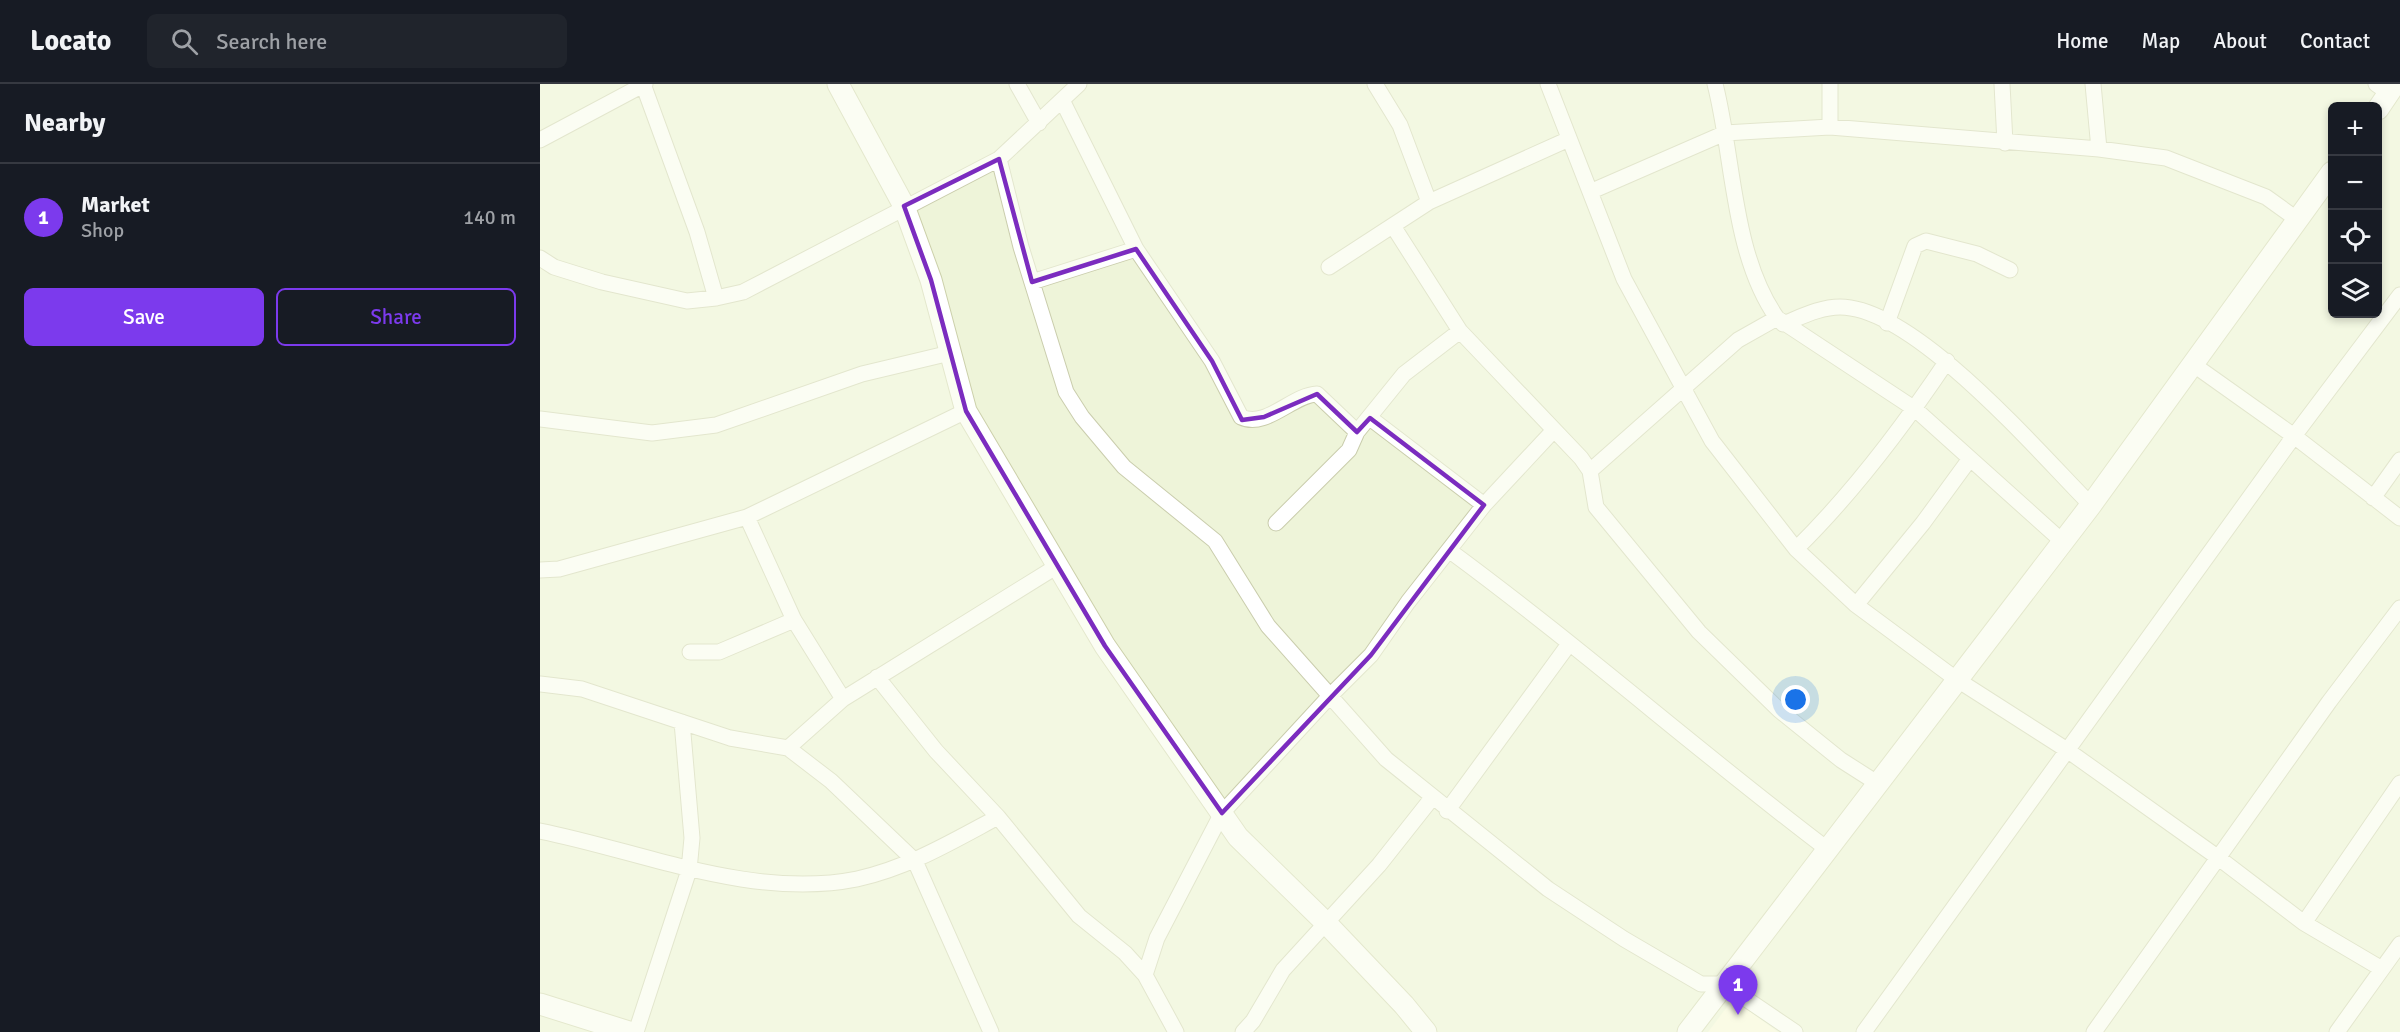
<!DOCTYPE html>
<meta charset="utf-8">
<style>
body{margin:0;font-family:Signika,sans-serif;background:#20242c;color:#f1f3f6}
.controls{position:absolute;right:18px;top:18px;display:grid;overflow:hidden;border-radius:9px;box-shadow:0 3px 9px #0003}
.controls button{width:54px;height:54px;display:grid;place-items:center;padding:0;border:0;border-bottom:2px solid #363941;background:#171b24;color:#f1f3f6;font:30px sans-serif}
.you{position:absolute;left:1256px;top:616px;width:21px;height:21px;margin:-15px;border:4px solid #fff;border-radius:50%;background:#1a73e8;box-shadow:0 0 0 9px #1a73e833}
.badge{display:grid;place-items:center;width:39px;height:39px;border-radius:50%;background:#7c3aed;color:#fff;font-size:20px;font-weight:700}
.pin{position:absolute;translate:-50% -50px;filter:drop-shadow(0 2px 3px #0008)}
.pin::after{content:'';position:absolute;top:32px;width:21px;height:18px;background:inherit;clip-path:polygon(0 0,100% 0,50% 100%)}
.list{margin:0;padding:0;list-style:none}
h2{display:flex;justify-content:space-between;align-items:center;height:78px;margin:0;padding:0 24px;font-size:26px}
h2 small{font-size:20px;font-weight:400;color:#9ea1a6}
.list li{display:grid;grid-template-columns:39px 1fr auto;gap:18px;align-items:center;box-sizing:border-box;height:108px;padding:0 24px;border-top:2px solid #363941}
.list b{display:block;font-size:22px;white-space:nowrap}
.list p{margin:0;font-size:20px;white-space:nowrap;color:#9ea1a6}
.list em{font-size:20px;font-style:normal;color:#9ea1a6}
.actions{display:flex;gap:12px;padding:18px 24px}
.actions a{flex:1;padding:14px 0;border:2px solid #7c3aed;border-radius:9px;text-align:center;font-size:21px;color:#7c3aed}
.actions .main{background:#7c3aed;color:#fff}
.icon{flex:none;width:33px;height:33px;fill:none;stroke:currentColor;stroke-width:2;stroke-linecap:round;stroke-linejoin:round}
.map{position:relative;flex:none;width:1860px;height:948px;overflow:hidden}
header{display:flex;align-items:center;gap:36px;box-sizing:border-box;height:84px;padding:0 30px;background:#171b24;border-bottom:2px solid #363941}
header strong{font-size:28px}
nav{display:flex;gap:33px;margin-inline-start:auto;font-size:21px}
.search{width:420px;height:54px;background:#20242c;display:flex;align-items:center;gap:15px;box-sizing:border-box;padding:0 21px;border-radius:9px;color:#9ea1a6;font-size:22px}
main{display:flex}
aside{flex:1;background:#171b24}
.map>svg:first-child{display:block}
.residential{fill:#eef4d9;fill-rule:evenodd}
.commercial{fill:#fcfbdf}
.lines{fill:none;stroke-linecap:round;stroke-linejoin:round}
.street-casing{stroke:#cacdad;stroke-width:17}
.secondary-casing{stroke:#ccd0ab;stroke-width:23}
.street{stroke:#fff;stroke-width:15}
.secondary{stroke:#fff;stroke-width:21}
.marked{fill:none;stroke:#7b2cbf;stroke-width:4.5;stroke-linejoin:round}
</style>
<header>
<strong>Locato</strong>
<div class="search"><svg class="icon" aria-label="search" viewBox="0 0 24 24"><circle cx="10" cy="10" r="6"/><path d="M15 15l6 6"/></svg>Search here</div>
<nav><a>Home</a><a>Map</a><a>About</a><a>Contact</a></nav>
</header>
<main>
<aside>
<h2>Nearby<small></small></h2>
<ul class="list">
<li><span class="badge">1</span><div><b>Market</b><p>Shop</p></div><em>140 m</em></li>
</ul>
<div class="actions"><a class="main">Save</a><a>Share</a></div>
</aside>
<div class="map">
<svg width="1860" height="948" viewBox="0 0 1860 948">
<rect width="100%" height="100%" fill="#f8fcea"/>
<path class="residential" d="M0,0H1860V948H0ZM1792,22H1838V230H1792Z"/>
<path class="commercial" d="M1193,915L1238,948H1168Z"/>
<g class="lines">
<g class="street-casing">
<path id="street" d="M103,0L157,148L176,214
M477,0L499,39
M835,0L860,41L889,118
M1008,0L1084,195L1172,357L1256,465L1316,521L1416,595L1527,666L1680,775L1764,839L1842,885
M1175,0C1194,74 1192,170 1237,234L1375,325L1523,458
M1290,0V43
M1462,0L1465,59
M1553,0L1559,65
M1836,0L1849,9
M522,16L596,165L672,277L701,333C726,345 752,311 777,310L817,348
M0,56L105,0
M459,75L481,163L526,308L542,333L584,383L675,457L728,542L846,675L1008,805L1084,855L1161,900H1184L1255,948
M1052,107L1185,49L1290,43L1559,65L1626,74L1726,113L1758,136
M853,142L920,247L1041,374L1050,387L1056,423L1159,548L1239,626L1301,676L1337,699
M0,174L14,183L62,198L147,217L176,214L203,208L459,75L539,0
M789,183L889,118L1029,55
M492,198L596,165
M1347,239L1375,162L1386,157L1437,170L1470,186
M1243,240C1261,233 1280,223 1300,223C1375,223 1499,369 1551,421
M1654,281L1754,352L1860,434
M830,334L944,421
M0,335L112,349L176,341L322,290L410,269
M1050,387L1198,256L1237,234
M1833,414L1860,376
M207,433L254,536L303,615
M736,439L809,366L817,348L864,290L920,247
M1256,465C1314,408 1362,344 1407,277
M910,467C1039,562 1159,668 1287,765
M0,486L19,485L207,433L426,327
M1316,521L1383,439L1429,376
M150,568H179L254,536
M337,593L396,667L458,733L539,832L585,869L605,891L636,948
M0,600L42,605L190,654L248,664L291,697L375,777L451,948
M248,664L303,615L519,481
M907,727L1029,560
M0,747C101,767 212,816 317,795C368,784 413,757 458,733
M1764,839L1860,699
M605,891L617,854L682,729L789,613L831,571L868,518L944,421L1014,346
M96,948L149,786L152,754L142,638
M703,948L713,937L743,886L839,781L892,714
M1324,948L1754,352L1860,211
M1554,948L1789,618L1860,524
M1797,948L1860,860"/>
</g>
<g class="secondary-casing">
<path id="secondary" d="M298,0L364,122L391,196L426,327L565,562L698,753L786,839L864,921L886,948
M1838,25L1855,0
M0,920L89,948
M1148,948L1551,421L1792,88"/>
</g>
<use href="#street" class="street"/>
<use href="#secondary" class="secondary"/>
</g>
<path d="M0 0H1860V948H0ZM459,75L492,198L596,165L672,277L702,336L724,333L777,310L817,348L830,334L944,421L831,571L682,729L565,562L426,327L391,196L364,122Z" fill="#f8fcea" fill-opacity=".55" fill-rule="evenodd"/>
<path class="marked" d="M459,75L492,198L596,165L672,277L702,336L724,333L777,310L817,348L830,334L944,421L831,571L682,729L565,562L426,327L391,196L364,122Z"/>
</svg>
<div class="controls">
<button>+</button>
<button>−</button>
<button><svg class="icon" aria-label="locate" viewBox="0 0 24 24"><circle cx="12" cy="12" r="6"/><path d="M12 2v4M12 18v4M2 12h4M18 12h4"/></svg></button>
<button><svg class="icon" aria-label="layers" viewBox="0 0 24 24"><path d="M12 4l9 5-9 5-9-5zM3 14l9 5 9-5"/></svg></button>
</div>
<div class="you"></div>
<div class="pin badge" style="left:1198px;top:931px">1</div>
</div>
</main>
